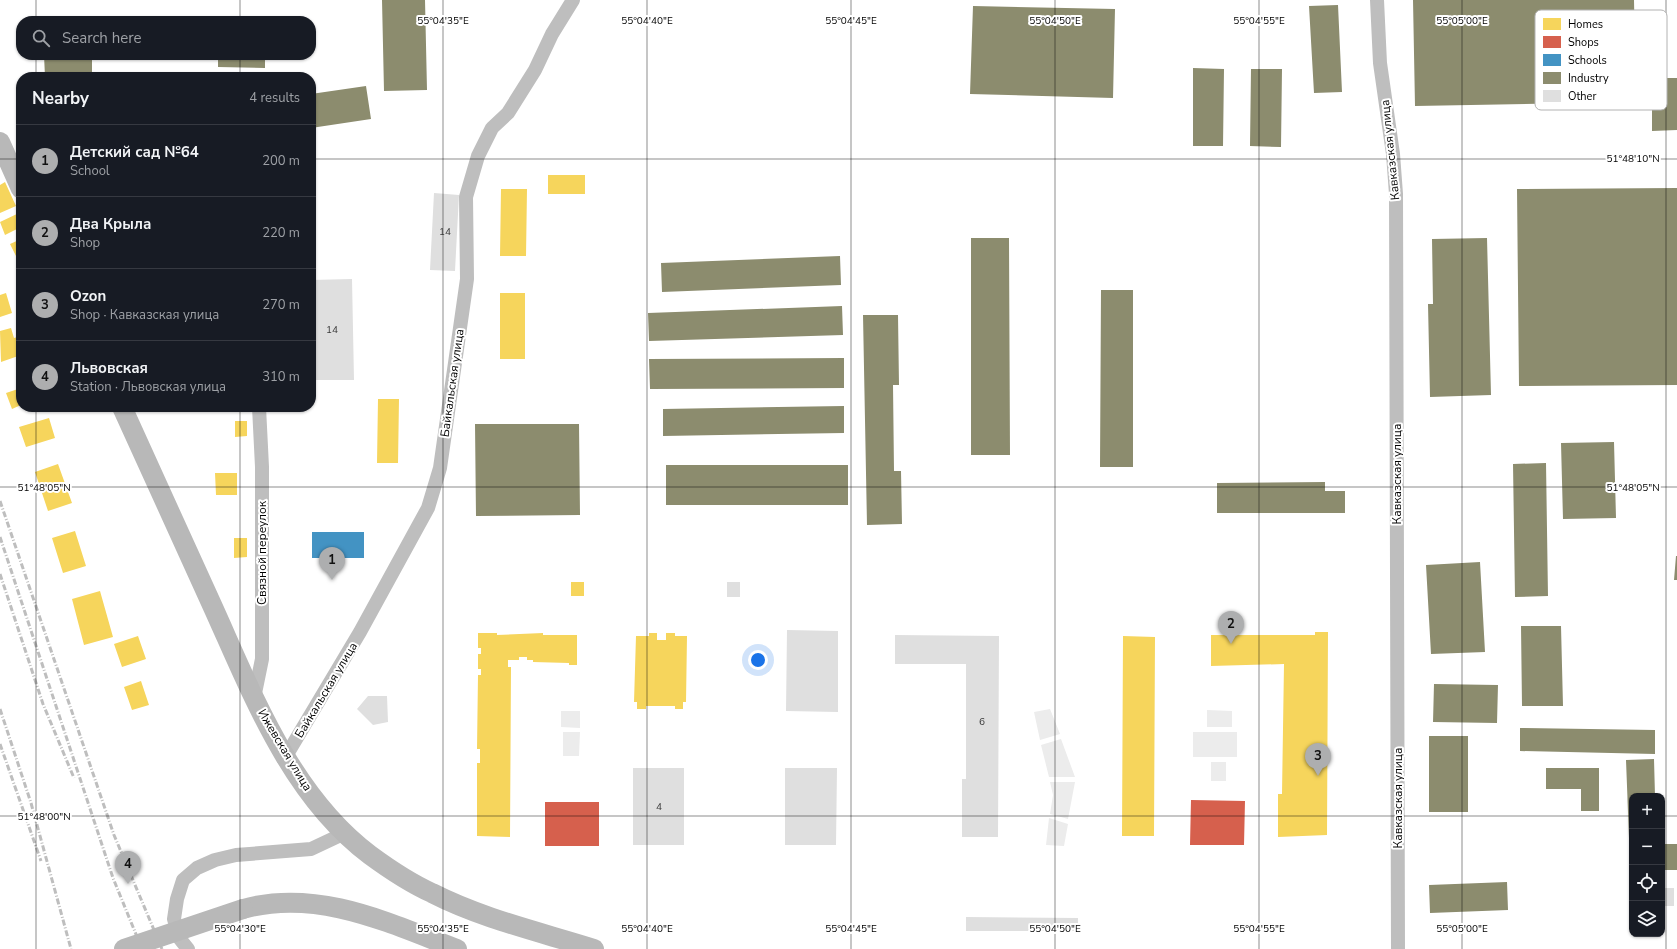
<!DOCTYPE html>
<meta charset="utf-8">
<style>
body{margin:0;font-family:"Nunito Sans",sans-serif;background:#242831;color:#f1f3f6}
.controls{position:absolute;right:12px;bottom:12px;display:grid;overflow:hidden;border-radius:8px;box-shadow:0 1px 3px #0004}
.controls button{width:36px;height:36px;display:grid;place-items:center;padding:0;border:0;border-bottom:1px solid #363941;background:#171b24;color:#f1f3f6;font:20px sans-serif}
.you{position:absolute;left:758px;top:660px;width:14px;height:14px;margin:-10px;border:3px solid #fff;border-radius:50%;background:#1a73e8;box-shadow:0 0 0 6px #1a73e833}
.badge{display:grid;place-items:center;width:26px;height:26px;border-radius:50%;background:#adaeaf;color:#111;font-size:13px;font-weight:700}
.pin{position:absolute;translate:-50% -33px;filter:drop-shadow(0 1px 2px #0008)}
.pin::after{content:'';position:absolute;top:21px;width:14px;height:12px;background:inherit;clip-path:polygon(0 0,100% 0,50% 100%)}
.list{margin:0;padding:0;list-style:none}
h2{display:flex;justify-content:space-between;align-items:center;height:52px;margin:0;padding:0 16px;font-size:17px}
h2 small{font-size:13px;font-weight:400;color:#9ea1a6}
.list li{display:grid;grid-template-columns:26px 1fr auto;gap:12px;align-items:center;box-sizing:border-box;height:72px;padding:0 16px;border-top:1px solid #363941}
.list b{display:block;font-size:15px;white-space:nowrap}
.list p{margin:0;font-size:13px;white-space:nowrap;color:#9ea1a6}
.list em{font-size:13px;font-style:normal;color:#9ea1a6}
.icon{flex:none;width:22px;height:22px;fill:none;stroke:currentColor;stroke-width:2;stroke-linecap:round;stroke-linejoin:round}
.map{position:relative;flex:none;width:1677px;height:949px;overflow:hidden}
.search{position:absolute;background:#171b24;box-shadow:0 1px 3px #0004;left:16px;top:16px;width:300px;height:44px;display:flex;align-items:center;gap:10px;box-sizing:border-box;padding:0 14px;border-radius:16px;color:#9ea1a6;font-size:15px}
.panel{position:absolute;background:#171b24;box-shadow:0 1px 3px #0004;left:16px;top:72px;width:300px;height:340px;border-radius:16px}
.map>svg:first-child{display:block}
.green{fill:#ececec}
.homes{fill:#f6d55c}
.shops{fill:#d6604d}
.schools{fill:#4393c3}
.industry{fill:#8c8c6e}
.building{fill:#dfdfdf}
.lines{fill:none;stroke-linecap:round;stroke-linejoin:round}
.street{stroke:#bebebe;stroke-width:14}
.secondary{stroke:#b8b8b8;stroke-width:20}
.rail{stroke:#bebebe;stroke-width:3;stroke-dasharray:6 2 1 2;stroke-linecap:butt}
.secondary-bridge{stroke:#b8b8b8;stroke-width:20}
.ticks{fill:none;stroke:#000;stroke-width:1;stroke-opacity:0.45}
.labels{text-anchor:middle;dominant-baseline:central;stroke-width:4;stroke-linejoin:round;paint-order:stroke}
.number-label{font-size:10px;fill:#383838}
.street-label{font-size:12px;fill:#000;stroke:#fff}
.key{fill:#fff;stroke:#b2b2b2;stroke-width:1}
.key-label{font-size:11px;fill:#000}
.ticks-label{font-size:10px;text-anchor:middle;fill:#000;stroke:#fff;stroke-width:4;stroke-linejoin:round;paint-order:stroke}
</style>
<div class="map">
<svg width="1677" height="949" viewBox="0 0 1677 949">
<rect width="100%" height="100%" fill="#fff"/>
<path class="green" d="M1050,709L1060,734L1040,740L1034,712Z
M1207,710L1232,711V727H1207Z
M561,711H580V728L561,727Z
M563,732H580L579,756H563Z
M1193,732H1237V757H1193Z
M1061,739L1075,777H1049L1041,745Z
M1211,762H1226V781H1211Z
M1050,782H1075L1068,819L1050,814L1053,795Z
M1049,818L1068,824L1064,846L1046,845Z"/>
<path class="homes" d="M548,175H585V194H548Z
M5,182L16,206L0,213V185Z
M501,189H527L526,256H500Z
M19,213L21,218V227L5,235L0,222Z
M21,239V261L19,262L10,244Z
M6,293L12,313L0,317V295Z
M500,293H525V359H500Z
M11,328L14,338L21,336V355L1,362L0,331Z
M21,388V405L12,409L6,393Z
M378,399H399L398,463H377Z
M49,418L55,438L26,447L19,427Z
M235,421H247V436L235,437Z
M58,464L72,503L48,511L35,472Z
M215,473H237V495H216Z
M75,531L86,566L63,573L52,538Z
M234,538H247V557L234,558Z
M571,582H584V596H571Z
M100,591L113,637L84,645L72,599Z
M1315,632H1328L1327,835L1278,837V794H1282L1284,664L1211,666V635H1315Z
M478,633H497V635L543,633V635H577V665H569V663L533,662V660H527V657H519V660H508V667H511L510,837L477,836V763H480V749H477L478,675H481V669H478V654H481V648H478Z
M649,633H657V640H666V633H675V636H687L686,702H683V709H675V706H646V709H637V702H634L636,636H649Z
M138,636L146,659L122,667L114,644Z
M1123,636L1155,637L1154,836H1122Z
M141,681L149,705L132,710L124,687Z"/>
<path class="shops" d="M1191,800L1245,801L1244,845H1190Z
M545,802H599V846H545Z"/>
<path class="schools" d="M312,532H364V558H312Z"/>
<path class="industry" d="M382,0H425L427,90L384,91Z
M1413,0H1634L1636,102L1415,106Z
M1338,5L1342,92L1314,93L1309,6Z
M973,6L1115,9L1113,98L970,94Z
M91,16V21H44L43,17Z
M44,55H92V77H45Z
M218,55H265V68L218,67Z
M1193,68L1224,69L1223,146H1193Z
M1251,69H1282L1281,147L1250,146Z
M1652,78H1677V130L1652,131Z
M366,86L371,119L311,128V94Z
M1677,188V385L1519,386L1517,189Z
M971,238H1009L1010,455H971Z
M1487,238L1491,395L1430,397L1428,304H1433L1432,239Z
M840,256L841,285L662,292L661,263Z
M1101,290H1133V467H1100Z
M842,306L843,335L649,341L648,313Z
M863,315H898L899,385H893L894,471H901L902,524L867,525Z
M844,358V388L650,389L649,359Z
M844,406V433L663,436V409Z
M475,424H579L580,515L476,516Z
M1614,442L1616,518L1563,519L1561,443Z
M1546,463L1548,596L1515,597L1513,464Z
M666,465H848V505H666Z
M1325,482V491H1345V513H1217V483Z
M1676,556H1677V580H1674Z
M1480,562L1485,652L1431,654L1426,565Z
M1521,626H1561L1563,706H1522Z
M1434,684L1498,685L1497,723L1433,722Z
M1520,728L1655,730V754L1520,751Z
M1429,736H1468V812H1429Z
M1654,759L1655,796H1632V838H1629L1626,760Z
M1546,768H1599V811H1581V789H1546Z
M1629,844H1632V870H1629Z
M1662,844H1677V870H1662Z
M1507,882L1508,910L1430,913L1429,885Z"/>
<path class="building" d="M434,193L459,195L455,271L430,270Z
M352,279L354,380H311V280Z
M727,582H740V597H727Z
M787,630L838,631V712L786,711Z
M895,635L999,636L998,837H962V779H966V664H895Z
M368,696H387L388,722L373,725L357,709Z
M633,768H684V845H633Z
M785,768H837L836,845H785Z
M1662,888H1674V906H1662Z
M966,917L1078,918V931H966Z"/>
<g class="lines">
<path class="street" d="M1377,0L1380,63L1393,154L1396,194L1398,949
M254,698L262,659V467L259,407
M286,756L360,632L428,508L440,468L467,279L466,197L478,156L492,128L508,113L535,70L552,34L573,0
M188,949L180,939L174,919L177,899L183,880L197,868L215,860L236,855L311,849L345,833"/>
<path class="secondary" d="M0,142L21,189
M122,407C152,473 182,539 212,605C252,693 290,795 370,855C389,869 410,883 432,893C483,919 540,932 594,949
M243,909C317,888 389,923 457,949"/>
<path class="rail" d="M0,501L114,835L162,949
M0,537L113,878L142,949
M0,574L43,704L74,778
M0,709L31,803L71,949
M0,744L41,861"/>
<path class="secondary-bridge" d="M124,949L243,909"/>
</g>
<path class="ticks" d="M36,0V21M240,0V21M443,0V949M647,0V949M851,0V949M1055,0V949M1259,0V949M1462,0V949M1666,0V949M36,55V77M240,55V77M0,159H21M311,159H1677M36,407V949M240,407V949M0,487H1677M0,816H1632M1662,816H1677"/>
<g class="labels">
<g class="number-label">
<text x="445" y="232">14</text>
<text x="332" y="330">14</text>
<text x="982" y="722">6</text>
<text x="659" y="807">4</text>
</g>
<g class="street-label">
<text transform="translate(1390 150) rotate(-96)">Кавказская улица</text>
<text transform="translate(452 383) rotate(-82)">Байкальская улица</text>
<text transform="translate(1397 474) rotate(-90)">Кавказская улица</text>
<text transform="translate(262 553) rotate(-90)">Связной переулок</text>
<text transform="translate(326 690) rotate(-59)">Байкальская улица</text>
<text transform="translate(285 750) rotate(59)">Ижевская улица</text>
<text transform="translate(1398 798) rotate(-90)">Кавказская улица</text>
</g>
</g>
<rect x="1535" y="10" width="132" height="100" rx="6" class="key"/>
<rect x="1543" y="18" width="18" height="12" fill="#f6d55c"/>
<rect x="1543" y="36" width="18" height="12" fill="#d6604d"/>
<rect x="1543" y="54" width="18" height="12" fill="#4393c3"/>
<rect x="1543" y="72" width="18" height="12" fill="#8c8c6e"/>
<rect x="1543" y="90" width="18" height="12" fill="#dfdfdf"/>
<g class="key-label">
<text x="1568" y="28">Homes</text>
<text x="1568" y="46">Shops</text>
<text x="1568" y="64">Schools</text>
<text x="1568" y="82">Industry</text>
<text x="1568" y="100">Other</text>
</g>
<g class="ticks-label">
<text x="443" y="24">55°04'35"E</text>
<text x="647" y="24">55°04'40"E</text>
<text x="851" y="24">55°04'45"E</text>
<text x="1055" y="24">55°04'50"E</text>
<text x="1259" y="24">55°04'55"E</text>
<text x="1462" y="24">55°05'00"E</text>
<text x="1633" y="162">51°48'10"N</text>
<text x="44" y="491">51°48'05"N</text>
<text x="1633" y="491">51°48'05"N</text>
<text x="44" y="820">51°48'00"N</text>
<text x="240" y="932">55°04'30"E</text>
<text x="443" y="932">55°04'35"E</text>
<text x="647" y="932">55°04'40"E</text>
<text x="851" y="932">55°04'45"E</text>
<text x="1055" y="932">55°04'50"E</text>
<text x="1259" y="932">55°04'55"E</text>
<text x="1462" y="932">55°05'00"E</text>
</g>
</svg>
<div class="controls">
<button>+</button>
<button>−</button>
<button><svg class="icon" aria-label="locate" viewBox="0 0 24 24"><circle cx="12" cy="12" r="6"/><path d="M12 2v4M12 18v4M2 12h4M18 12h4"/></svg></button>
<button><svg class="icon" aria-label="layers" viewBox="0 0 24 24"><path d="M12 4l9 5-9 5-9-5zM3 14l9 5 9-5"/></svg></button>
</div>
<div class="you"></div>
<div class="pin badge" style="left:332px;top:580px">1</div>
<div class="pin badge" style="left:1231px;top:644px">2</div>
<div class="pin badge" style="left:1318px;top:776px">3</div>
<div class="pin badge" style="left:128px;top:884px">4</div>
<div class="search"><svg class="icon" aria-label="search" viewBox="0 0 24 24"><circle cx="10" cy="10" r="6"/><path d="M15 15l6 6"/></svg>Search here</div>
<section class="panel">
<h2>Nearby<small>4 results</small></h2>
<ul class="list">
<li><span class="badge">1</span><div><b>Детский сад №64</b><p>School</p></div><em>200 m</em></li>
<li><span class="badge">2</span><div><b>Два Крыла</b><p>Shop</p></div><em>220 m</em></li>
<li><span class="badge">3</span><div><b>Ozon</b><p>Shop · Кавказская улица</p></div><em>270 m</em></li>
<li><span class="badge">4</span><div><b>Львовская</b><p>Station · Львовская улица</p></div><em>310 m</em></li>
</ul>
</section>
</div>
